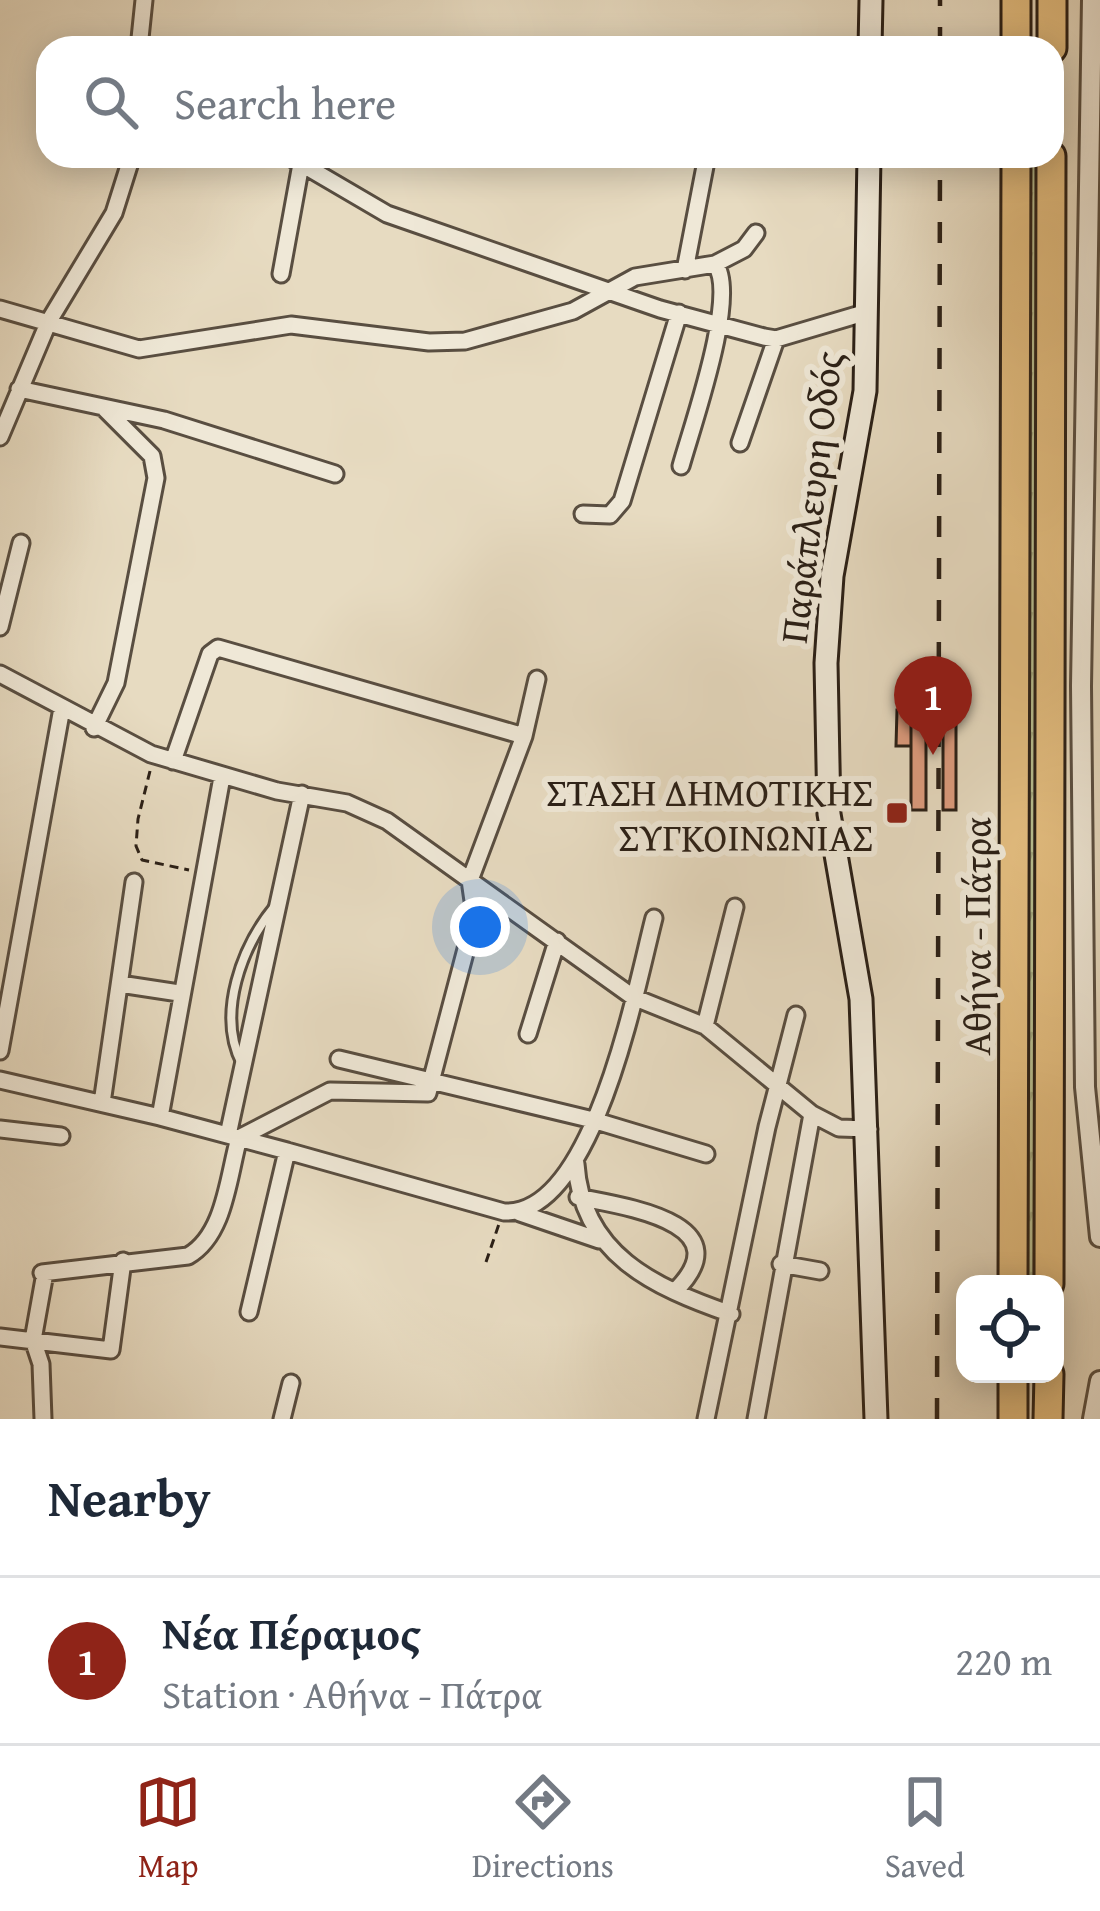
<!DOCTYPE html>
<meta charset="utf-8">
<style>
body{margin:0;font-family:"Gentium Book Plus",serif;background:#f6f6f7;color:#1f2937}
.controls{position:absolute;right:36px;bottom:36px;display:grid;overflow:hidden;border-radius:24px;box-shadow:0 6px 30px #0003}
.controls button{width:108px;height:108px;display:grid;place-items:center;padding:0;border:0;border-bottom:3px solid #e0e1e3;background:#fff;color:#1f2937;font:60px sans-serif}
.you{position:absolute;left:480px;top:927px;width:42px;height:42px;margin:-30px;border:9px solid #fff;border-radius:50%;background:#1a73e8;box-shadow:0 0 0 18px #1a73e833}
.badge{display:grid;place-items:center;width:78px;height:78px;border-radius:50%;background:#8f2418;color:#fff;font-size:39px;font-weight:700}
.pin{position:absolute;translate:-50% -99px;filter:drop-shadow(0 3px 6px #0008)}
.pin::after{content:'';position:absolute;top:63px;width:42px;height:36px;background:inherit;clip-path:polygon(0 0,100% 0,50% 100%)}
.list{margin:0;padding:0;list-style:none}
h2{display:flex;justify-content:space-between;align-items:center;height:156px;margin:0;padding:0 48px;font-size:51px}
h2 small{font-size:39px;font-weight:400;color:#747a83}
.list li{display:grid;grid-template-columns:78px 1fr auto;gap:36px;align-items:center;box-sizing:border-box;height:168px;padding:0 48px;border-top:3px solid #e0e1e3}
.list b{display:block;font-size:45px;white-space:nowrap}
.list p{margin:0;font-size:39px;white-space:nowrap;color:#747a83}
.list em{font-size:39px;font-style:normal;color:#747a83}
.icon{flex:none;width:66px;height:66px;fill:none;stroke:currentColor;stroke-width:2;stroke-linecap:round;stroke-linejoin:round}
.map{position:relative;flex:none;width:1100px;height:1419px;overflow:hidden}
.search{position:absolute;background:#fff;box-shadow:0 6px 30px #0003;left:36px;right:36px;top:36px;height:132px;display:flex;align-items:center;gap:30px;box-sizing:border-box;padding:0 42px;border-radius:36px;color:#747a83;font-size:45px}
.sheet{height:324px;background:#fff}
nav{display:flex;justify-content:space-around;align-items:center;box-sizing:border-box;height:168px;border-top:3px solid #e0e1e3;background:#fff;font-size:33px;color:#747a83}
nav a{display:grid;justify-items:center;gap:6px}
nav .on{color:#8f2418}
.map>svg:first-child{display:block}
.grass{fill:url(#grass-tufts);stroke:#716f54;stroke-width:3}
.building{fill:#df9d7f;stroke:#2a1f16;stroke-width:3}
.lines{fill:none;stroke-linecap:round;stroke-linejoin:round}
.service-casing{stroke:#594e41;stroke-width:14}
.minor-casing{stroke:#594e41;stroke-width:21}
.tertiary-casing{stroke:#594e41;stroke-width:24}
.secondary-casing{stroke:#2a1f16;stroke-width:27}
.motorway-casing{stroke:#2a1f16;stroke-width:33}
.path{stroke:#2a1f16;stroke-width:3;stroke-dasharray:9 6;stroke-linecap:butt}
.service{stroke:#efe8d7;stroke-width:8}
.minor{stroke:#efe8d7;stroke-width:15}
.tertiary{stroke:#efe8d7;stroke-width:18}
.secondary{stroke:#efe8d7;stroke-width:21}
.motorway{stroke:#e4be80;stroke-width:27}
.rail{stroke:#2a1f16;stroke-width:4.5;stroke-dasharray:21 21;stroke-linecap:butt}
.poi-dot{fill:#8f2418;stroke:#efe8d7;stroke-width:4.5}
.labels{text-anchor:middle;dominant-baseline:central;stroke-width:12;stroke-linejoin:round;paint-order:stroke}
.street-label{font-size:39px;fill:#2a1f16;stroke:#efe8d7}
.poi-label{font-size:39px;fill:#2a1f16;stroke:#efe8d7;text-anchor:end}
</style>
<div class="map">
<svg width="1100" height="1419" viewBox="0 0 1100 1419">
<defs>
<pattern id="grass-tufts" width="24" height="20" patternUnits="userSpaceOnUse" patternTransform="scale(3)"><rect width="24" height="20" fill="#b8bf91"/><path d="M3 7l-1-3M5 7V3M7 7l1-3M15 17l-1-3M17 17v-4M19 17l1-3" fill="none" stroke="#9ea47c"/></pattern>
</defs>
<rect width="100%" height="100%" fill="#e7dbc1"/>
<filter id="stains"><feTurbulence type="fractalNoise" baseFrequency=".00167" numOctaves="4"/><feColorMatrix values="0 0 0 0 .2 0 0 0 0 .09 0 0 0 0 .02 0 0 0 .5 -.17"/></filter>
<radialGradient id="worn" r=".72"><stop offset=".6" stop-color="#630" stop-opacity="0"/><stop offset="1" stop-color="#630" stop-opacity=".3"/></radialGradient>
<path class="grass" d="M1030,156H1038L1034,1284H1026Z"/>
<path class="building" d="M911,700H926V810H911Z
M943,700H956V810H943Z
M897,710H911V746H896Z"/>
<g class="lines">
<g class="service-casing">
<path id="service" d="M242,1064C216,1014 242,946 275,906"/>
</g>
<g class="minor-casing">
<path id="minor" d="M139,48L144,0
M288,156L387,214L660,309L764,337L776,339L867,312
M685,270L707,156
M281,274L301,164
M0,309L139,349L291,325L429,342L465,341L573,311L635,277L715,264L744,249L756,233
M19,389L164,420L335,474
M0,437L49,321L114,213L132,156
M740,443L776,339
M681,466C692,426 739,294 715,264
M583,514L610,515L622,501L679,313
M0,627L21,543
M0,674L151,754L277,791L347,803L387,821L633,997L705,1026L812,1114L839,1128L869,1129
M94,728L116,683L156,478L152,456L104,408
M173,761L210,654L218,648L524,736
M120,984L179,993
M705,1026L735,907
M528,1034L557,941
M0,1051L62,708
M339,1059L593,1120L706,1154
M0,1080L160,1117L222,777
M102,1103L134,882
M160,1117L287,1151L249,1312
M0,1129L61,1136
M228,1135L302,794
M287,1151L504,1212C594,1216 636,987 654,918
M576,1164C582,1254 653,1287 731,1314
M578,1197C621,1206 745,1222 675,1291
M520,1213L599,1240
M781,1264L820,1271
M42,1273L188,1256C225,1235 228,1177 239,1138L330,1091L428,1093L475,915L470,880L524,736L537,679
M0,1337L111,1350L123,1261
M43,1419L41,1364L33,1340L45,1273
M282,1419L291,1383
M706,1419L767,1127L796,1015
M756,1419L812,1114"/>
</g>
<g class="tertiary-casing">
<path id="tertiary" d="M1092,0L1081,686L1085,1087L1100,1237
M1093,1419L1100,1381"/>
</g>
<g class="secondary-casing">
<path id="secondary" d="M870,48L871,0
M869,156L865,391L832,576L826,663L829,814L861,999L876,1419"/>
</g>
<g class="motorway-casing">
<path id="motorway" d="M1016,48V0
M1052,48V0
M1013,1284L1016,156
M1049,1284L1051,156
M1013,1419V1374
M1048,1419L1049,1374"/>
</g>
<path class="path" d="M150,771L138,819L136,846L142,860L189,870
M486,1262L499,1224"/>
<use href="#service" class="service"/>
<use href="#minor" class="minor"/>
<use href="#tertiary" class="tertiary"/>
<use href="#secondary" class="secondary"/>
<use href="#motorway" class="motorway"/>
<path class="rail" d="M940,48V0
M937,1419L940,156"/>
</g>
<rect class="poi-dot" x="885" y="801" width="24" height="24" rx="6"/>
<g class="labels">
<g class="street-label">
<text transform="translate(810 497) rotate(-83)">Παράπλευρη Οδός</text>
<text transform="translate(975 936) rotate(-90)">Αθήνα - Πάτρα</text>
</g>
<g class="poi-label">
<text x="873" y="791">ΣΤΑΣΗ ΔΗΜΟΤΙΚΗΣ<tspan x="873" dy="45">ΣΥΓΚΟΙΝΩΝΙΑΣ</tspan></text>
</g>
</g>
<rect width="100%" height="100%" filter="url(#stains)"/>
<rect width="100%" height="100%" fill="url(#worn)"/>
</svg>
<div class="controls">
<button><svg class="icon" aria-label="locate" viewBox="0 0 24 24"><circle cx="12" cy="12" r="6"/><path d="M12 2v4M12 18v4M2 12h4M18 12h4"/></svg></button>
</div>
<div class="you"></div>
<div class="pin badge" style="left:933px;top:755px">1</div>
<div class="search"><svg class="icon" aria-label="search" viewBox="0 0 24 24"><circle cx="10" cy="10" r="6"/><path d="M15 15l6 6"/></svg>Search here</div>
</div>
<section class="sheet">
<h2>Nearby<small></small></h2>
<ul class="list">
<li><span class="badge">1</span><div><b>Νέα Πέραμος</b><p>Station · Αθήνα - Πάτρα</p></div><em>220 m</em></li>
</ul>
</section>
<nav>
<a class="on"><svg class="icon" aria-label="map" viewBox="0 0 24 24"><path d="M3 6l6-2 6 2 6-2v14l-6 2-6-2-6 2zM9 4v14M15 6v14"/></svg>Map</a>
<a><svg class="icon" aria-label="directions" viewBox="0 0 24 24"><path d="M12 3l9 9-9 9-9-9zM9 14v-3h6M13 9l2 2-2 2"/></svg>Directions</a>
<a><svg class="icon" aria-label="saved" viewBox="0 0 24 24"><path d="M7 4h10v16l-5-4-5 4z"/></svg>Saved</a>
</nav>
